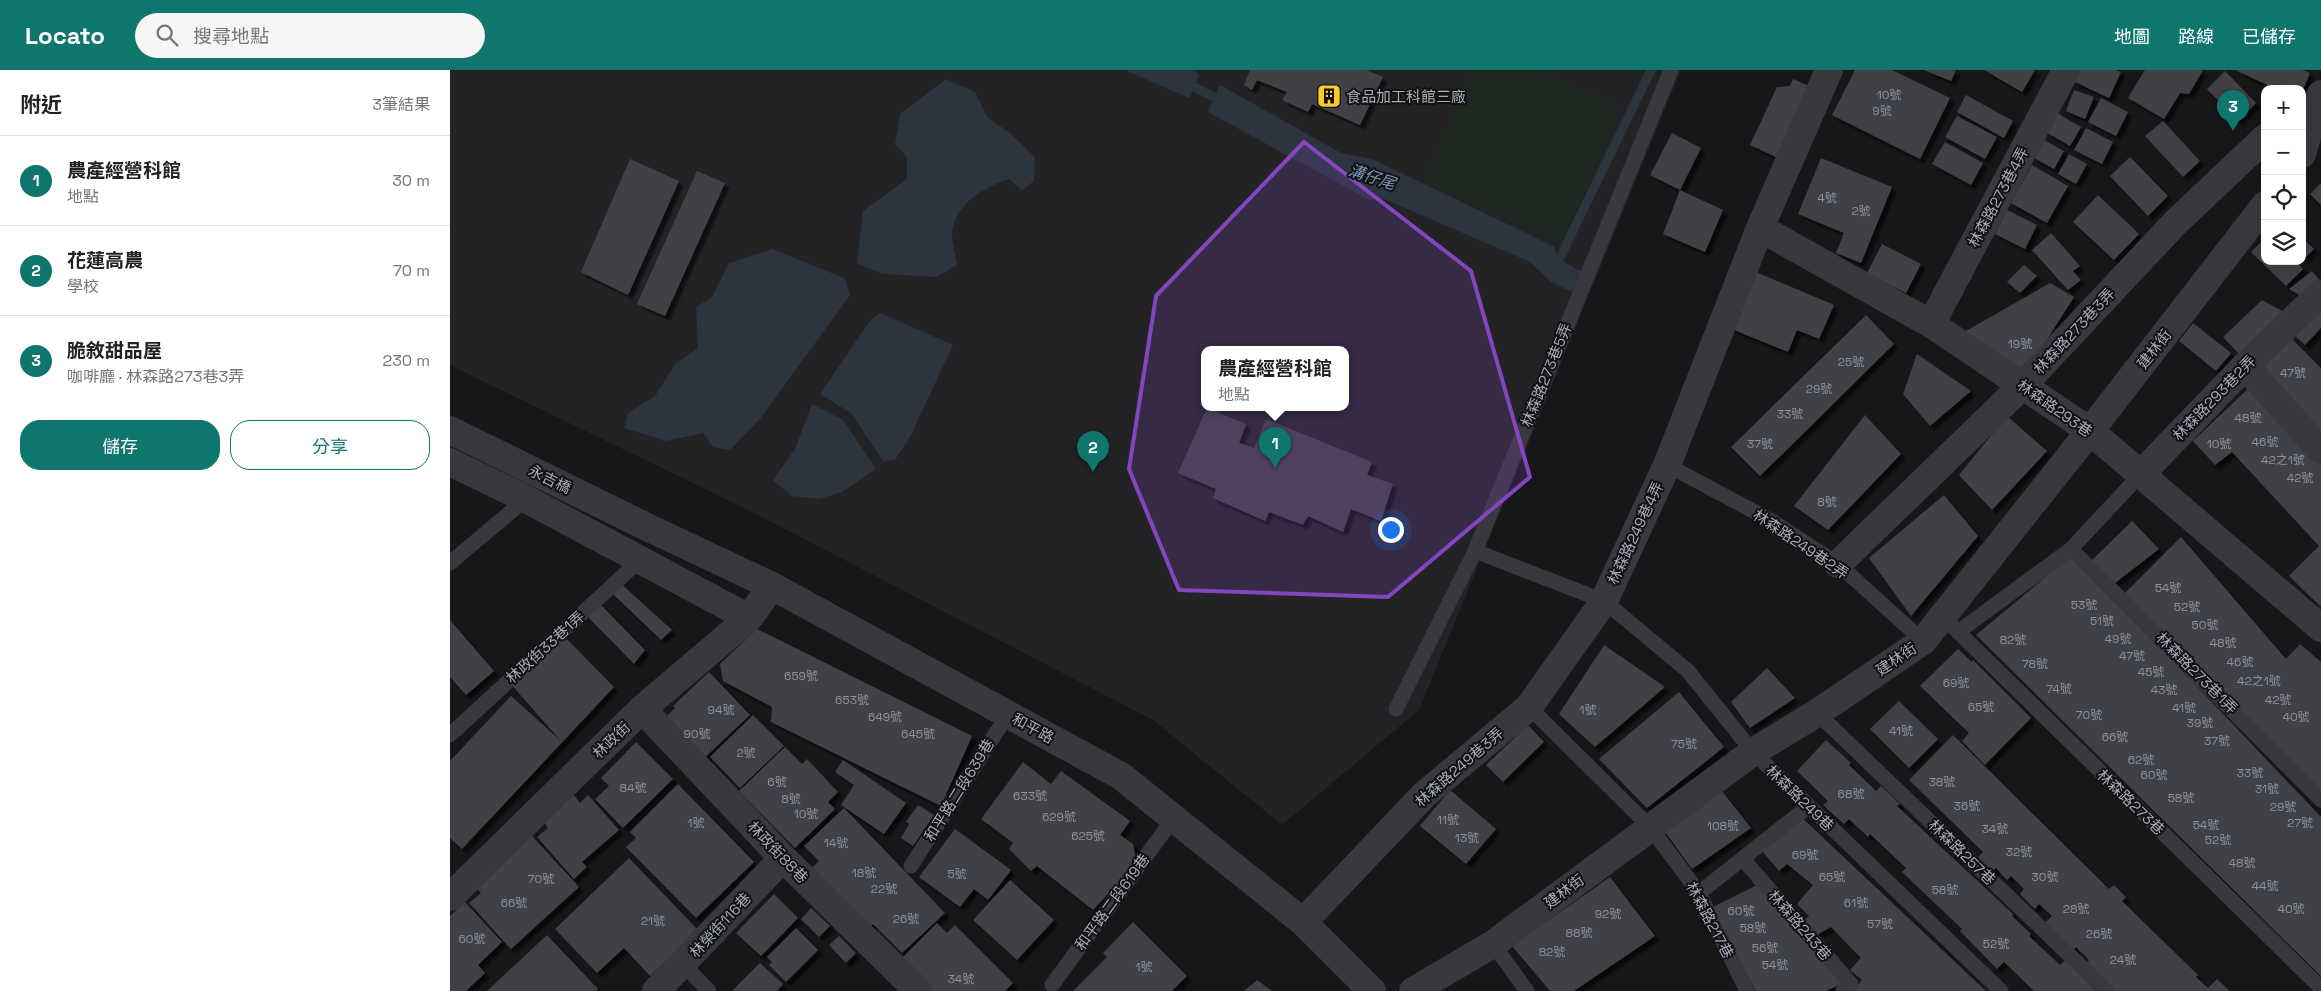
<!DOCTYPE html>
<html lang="zh-TW">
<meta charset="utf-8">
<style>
body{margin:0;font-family:"Space Grotesk","Noto Sans TC",sans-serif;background:#f6f6f6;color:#222}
.controls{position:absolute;right:15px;top:15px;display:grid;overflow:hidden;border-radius:10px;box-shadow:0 5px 20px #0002}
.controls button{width:45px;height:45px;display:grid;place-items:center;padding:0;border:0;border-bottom:1px solid #e0e0e0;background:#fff;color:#222;font:25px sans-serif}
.you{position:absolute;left:940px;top:459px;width:18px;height:18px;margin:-12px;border:4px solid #fff;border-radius:50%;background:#1a73e8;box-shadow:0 0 0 8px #1a73e833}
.badge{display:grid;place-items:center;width:32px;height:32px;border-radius:50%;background:#0f766e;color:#fff;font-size:16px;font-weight:700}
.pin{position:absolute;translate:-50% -41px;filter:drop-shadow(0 1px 2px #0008)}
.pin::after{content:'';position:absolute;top:26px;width:18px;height:15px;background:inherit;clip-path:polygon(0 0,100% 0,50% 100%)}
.popup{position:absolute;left:751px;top:276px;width:148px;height:65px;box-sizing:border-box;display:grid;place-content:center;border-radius:10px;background:#fff;filter:drop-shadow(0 1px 4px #0005);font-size:16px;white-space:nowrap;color:#767676}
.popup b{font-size:19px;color:#222}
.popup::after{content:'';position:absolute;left:50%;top:100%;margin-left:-10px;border:10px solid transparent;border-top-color:#fff}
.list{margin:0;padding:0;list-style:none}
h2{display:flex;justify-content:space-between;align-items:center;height:65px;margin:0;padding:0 20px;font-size:21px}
h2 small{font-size:16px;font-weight:400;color:#767676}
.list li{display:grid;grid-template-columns:32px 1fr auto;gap:15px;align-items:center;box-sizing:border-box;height:90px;padding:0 20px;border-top:1px solid #e0e0e0}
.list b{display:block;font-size:19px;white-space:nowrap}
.list p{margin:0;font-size:16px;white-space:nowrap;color:#767676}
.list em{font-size:16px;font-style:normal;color:#767676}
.actions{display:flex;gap:10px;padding:15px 20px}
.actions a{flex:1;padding:11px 0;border:1px solid #0f766e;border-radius:20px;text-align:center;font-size:18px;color:#0f766e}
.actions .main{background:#0f766e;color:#fff}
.icon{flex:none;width:28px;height:28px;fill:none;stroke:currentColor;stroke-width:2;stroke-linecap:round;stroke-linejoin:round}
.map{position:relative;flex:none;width:1871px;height:921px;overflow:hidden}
header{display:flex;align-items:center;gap:30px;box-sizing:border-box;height:70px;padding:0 25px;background:#0f766e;color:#fff}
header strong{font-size:24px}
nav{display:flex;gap:28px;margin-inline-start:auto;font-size:18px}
.search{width:350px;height:45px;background:#f6f6f6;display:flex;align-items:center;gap:12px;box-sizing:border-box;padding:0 18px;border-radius:28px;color:#767676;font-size:19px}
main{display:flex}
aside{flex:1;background:#fff}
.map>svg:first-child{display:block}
.built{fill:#232326;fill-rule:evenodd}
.green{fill:#1e2820}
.water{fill:#2c343e}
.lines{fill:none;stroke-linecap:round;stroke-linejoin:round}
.stream{stroke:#2c343e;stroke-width:9}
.building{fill:#414146;filter:url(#shadow)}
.lane{stroke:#38383f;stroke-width:15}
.street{stroke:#38383f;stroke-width:28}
.marked{fill:#8446be;fill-opacity:0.2;stroke:#8446be;stroke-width:4;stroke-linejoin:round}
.labels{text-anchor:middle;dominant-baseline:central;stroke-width:4;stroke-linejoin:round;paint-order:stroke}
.number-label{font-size:12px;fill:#8e919d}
.poi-label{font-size:15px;fill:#a8acba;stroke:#121214;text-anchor:start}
.street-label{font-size:15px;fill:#a8acba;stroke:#121214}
.water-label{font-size:16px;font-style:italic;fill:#7d97b7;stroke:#121214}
</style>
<header>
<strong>Locato</strong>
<div class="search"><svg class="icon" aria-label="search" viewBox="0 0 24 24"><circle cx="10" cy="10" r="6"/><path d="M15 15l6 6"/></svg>搜尋地點</div>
<nav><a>地圖</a><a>路線</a><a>已儲存</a></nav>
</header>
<main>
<aside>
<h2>附近<small>3筆結果</small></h2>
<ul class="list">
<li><span class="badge">1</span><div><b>農產經營科館</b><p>地點</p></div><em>30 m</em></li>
<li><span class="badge">2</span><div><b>花蓮高農</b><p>學校</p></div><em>70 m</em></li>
<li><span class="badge">3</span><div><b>脆敘甜品屋</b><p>咖啡廳 · 林森路273巷3弄</p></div><em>230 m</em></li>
</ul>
<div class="actions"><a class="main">儲存</a><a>分享</a></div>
</aside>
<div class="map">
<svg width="1871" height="921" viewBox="0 0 1871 921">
<defs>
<filter id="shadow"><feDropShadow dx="4.5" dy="4.5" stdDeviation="1" flood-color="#0009"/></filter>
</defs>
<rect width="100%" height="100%" fill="#171719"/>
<path class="built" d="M0,0H1231L969,640L832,755L703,650L294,438L0,295ZM755,279H895V337H755Z"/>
<path class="green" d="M1024,0H1089L1171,37L1111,174L972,109Z"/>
<path class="water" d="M675,0H744L749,5L739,28Z
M496,9L525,22L538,48L559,62L585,87L584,111L572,120L559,109C534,117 503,135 502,165C502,174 506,186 507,195L486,207L432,204L407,193L413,141L457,109V87L445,74L450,44Z
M770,15L891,83L922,89L1105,177L1107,188L1134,203L1126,224L1101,212L1080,192L932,128L919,130L758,42Z
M322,179L394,208L400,225L309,350L280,380L263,377L253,363L216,371L174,358L178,343L205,326L225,294L248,278L246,237L262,227L279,193Z
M430,243L503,275L460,367L445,390L433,391L401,343L370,324L419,252Z
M362,334L393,350L426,399L392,422L369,429L342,426L323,410L345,379Z"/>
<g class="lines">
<path class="stream" d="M734,12L774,32
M1105,198L1201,0"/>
</g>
<path class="building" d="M800,0H916L933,7L910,55L862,34L858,42L832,30L837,22L807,10L802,20L794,15Z
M1405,0H1442L1500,28L1470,89L1382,45Z
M1474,0H1506L1501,11Z
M1534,0H1585L1572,22Z
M1628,0H1666L1671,2L1659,28L1623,11Z
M1695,0H1753L1739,24L1730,23L1714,49L1678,28Z
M1785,0H1852L1860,3L1852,22V19H1826Z
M1775,1L1806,33L1788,51L1757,19Z
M1343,9L1359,16L1326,87L1300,75L1327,17L1340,16Z
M1624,20L1644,27L1635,49L1616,41Z
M1516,25L1563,51L1554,68L1507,42Z
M1651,28L1678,42L1666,66L1638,52Z
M1607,43L1631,57L1620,76L1596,62Z
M1507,46L1547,67L1535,89L1495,67Z
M1713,51L1750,91L1733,107L1695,66Z
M1636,58L1663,72L1652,94L1624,80Z
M1222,63L1251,78L1230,120L1200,105Z
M1594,70L1614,81L1604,99L1584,88Z
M1495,72L1533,93L1521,115L1482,94Z
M1619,84L1637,94L1626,114L1608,104Z
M1680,87L1718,126L1698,146L1660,106Z
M1371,88L1442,117L1411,193L1386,183L1394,163L1348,144Z
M180,89L229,111L178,225L131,202Z
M1582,95L1618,116L1597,153L1561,133Z
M247,101L275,113L215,246L187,234Z
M1871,113V135L1860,124Z
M1230,120L1273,140L1255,182L1213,164Z
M1648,125L1689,164L1664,190L1623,152Z
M1557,140L1587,155L1575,179L1545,164Z
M1601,163L1630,196L1623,201L1631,210L1618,220L1582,180Z
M1815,168V191H1845L1853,199L1836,216L1801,182Z
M1852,168L1864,179L1852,191Z
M1432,174L1471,194L1456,223L1417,203Z
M1574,195L1587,206L1570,223L1557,212Z
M1301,200L1384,235L1369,269L1347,260L1338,282L1277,257Z
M1862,201L1871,212L1855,228L1839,219Z
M1600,213L1624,227L1575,304L1516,261Z
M1812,230L1836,243L1791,286L1773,267Z
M1871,236V258L1855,275L1844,265Z
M1416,245L1444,274L1310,406L1281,377Z
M1743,253L1781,283L1766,301L1729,271Z
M1838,265L1871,298V371L1804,298Z
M1467,284L1521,321L1480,356L1453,324Z
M1802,315L1871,392V537L1839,506L1869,476L1782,382L1765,395L1743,371Z
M757,338L796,354L789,373L804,378L816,349L922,392L917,405L943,414L931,451L901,439L893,462L858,446L853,455L819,442L815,451L763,428L766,419L728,403Z
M1415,345L1451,384L1378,460L1344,436Z
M1557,346L1597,381L1542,440L1509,405Z
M1494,425L1528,466L1461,546L1419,488Z
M1682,451L1709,479L1665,513L1642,490Z
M1731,467L1836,589L1850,574L1871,592V721L1675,523Z
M1622,485L1871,747V906L1526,565Z
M168,511L222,560L211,570L162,523Z
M147,531L195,580L184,594L134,543Z
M0,550L44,601L16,625L0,607Z
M307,559L522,666L491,736L321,652L322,637L273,611L270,594Z
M111,563L164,617L12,779L0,768V691L61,626L111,671L59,612Z
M1154,575L1215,617L1145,677L1109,644Z
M1508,579L1522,592L1523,590L1581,648L1535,695L1512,671L1519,663L1470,616Z
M1317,598L1345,628L1300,658L1281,632Z
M259,602L300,645L250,692L212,651L225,638L223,636Z
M1229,622L1274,677L1197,738L1149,689Z
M1449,631L1488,669L1459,698L1420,659Z
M303,645L334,676L290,718L260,687Z
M1078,655L1094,672L1053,712L1036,695Z
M1503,665L1659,819L1664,815L1676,827L1672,831L1748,905L1746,907L1758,918L1767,909L1780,921H1664L1636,894L1639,890L1626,877L1622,881L1594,854L1602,846L1589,834L1585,839L1570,824L1574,819L1561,806L1557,810L1546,798L1543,801L1528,787L1533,782L1459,710Z
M1376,670L1401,693L1399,695L1426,721L1431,716L1450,734L1447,736L1563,844L1562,846L1581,864L1579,866L1610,895L1615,890L1646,921H1584L1554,892L1547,899L1510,861L1512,859L1452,802L1456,798L1420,764L1418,767L1399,749L1394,754L1373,735L1378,731L1347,701Z
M186,672L223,709L173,758L145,729L159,716L151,708Z
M335,677L352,694L357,689L388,722L378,732L385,739L345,778L289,721Z
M393,690L456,733L434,764L391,735L404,715L385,702Z
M573,692L601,714L611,701L680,751L670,765L683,774L687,793L643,840L587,796L581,801L559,779L563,773L531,749Z
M228,714L304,792L246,848L176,777L186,768L180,762Z
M1000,720L1046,759L1016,794L970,756Z
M1272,721L1301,758L1242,799L1214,760Z
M124,725L130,733L138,725L169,760L132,792L137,797L124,809L87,767L98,758L93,752Z
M468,735L484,745L463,776L451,768L459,754L456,752Z
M394,738L495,843L452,883L423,854L418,858L361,799L369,791L354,776Z
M1350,746L1536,921H1404L1412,910L1400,900L1411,888L1381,857L1367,865L1355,850L1359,846L1347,834L1363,815L1337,794L1329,801L1313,782Z
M505,759L561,800L538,830L524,819L510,837L469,807Z
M82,766L129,817L61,879L19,833L31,823L25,817Z
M179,788L248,860L200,906L174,878L147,903L105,859Z
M1160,807L1205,866L1124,921H1100L1062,876Z
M560,810L604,850L567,890L523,850Z
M1311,813L1393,913L1376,921H1306L1261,838Z
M324,824L348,848L311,886L286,863Z
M15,832L52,872L28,895L35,903L16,921H0V846Z
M361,838L380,856L369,867L351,849Z
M683,852L737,906L722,921H623L657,887L653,883Z
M487,853L497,863L505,855L563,913L555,921H480L449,891Z
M346,858L368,880L336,912L319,895L322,892L317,887Z
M97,865L148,919L146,921H37Z
M389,866L406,883L396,893L379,875Z
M310,893L333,914L327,921H282Z
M807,910L822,921H794Z"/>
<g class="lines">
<path class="lane" d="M1221,0L1025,481L1154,531L1238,601L1303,682L1551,921
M1217,395L1322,451L1388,494L1473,571
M1621,479L1871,730
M0,493L76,429
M1492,546L1871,918
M1508,562L1621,479L1690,405
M1079,637L1200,757L1249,823L1297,921
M946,639L1025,481
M1367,643L1657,921
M0,665L190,490
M1293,789L1401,914L1393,921
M461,796L558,644
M1249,823L1359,736
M1043,874L1077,921
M233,894L259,921
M602,915L723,749"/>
<path class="street" d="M1852,84L1867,32L1871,24
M1310,158L1481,254L1640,361L1871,558
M1481,254L1616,0
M1795,296L1871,380
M0,360L199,458L322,516L671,706L853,852L922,921
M0,392L76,429L299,548
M1690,405L1795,296L1871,223
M1388,494L1573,315L1725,153L1815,68
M192,639L333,788L468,921
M0,827L192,639L299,548L322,516
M853,852L975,724L1079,637L1154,531L1217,395L1310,158L1379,0
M206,921L333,788
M963,921L1043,874L1303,682L1367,643L1473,571L1640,361L1815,135"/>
</g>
<path class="marked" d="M854,72L1021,201L1080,407L938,527L729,520L679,399L706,226Z"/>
<defs>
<g id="building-square" transform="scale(1.25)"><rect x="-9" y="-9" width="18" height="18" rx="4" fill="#fecb2a" stroke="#121214"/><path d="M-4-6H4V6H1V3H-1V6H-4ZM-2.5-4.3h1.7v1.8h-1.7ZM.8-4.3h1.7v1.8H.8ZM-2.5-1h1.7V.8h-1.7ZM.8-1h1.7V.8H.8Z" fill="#111"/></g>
</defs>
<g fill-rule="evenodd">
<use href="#building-square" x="879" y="26"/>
</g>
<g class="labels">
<g class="number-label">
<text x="1439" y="25">10號</text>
<text x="1432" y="41">9號</text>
<text x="1377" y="128">4號</text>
<text x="1411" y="141">2號</text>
<text x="1570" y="274">19號</text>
<text x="1401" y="292">25號</text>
<text x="1843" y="303">47號</text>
<text x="1369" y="319">29號</text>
<text x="1340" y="344">33號</text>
<text x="1798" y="348">48號</text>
<text x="1815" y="372">46號</text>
<text x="1310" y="374">37號</text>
<text x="1769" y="374">10號</text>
<text x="1833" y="390">42之1號</text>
<text x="1850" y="408">42號</text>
<text x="1377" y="432">8號</text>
<text x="1718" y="518">54號</text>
<text x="1634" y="535">53號</text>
<text x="1737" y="537">52號</text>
<text x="1652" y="551">51號</text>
<text x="1755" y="555">50號</text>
<text x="1668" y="569">49號</text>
<text x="1563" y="570">82號</text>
<text x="1773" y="573">48號</text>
<text x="1682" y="586">47號</text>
<text x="1790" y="592">46號</text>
<text x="1585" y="594">78號</text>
<text x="1701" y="602">45號</text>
<text x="351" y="606">659號</text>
<text x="1809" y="611">42之1號</text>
<text x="1506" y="613">69號</text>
<text x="1609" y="619">74號</text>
<text x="1714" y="620">43號</text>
<text x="402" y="630">653號</text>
<text x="1828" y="630">42號</text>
<text x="1531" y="637">65號</text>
<text x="1734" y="638">41號</text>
<text x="271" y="640">94號</text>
<text x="1138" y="640">1號</text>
<text x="1639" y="645">70號</text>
<text x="435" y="647">649號</text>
<text x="1846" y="647">40號</text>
<text x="1750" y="653">39號</text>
<text x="1451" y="661">41號</text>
<text x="247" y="664">90號</text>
<text x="468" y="664">645號</text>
<text x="1665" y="667">66號</text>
<text x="1767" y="671">37號</text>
<text x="1234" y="674">75號</text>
<text x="296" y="683">2號</text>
<text x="1691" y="690">62號</text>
<text x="1800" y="703">33號</text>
<text x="1704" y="705">60號</text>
<text x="327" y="712">6號</text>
<text x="1492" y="712">38號</text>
<text x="183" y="718">84號</text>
<text x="1817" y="719">31號</text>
<text x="1401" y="724">68號</text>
<text x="580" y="726">633號</text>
<text x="1731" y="728">58號</text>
<text x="341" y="729">8號</text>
<text x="1517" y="736">36號</text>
<text x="1833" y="737">29號</text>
<text x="356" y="744">10號</text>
<text x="609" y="747">629號</text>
<text x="998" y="750">11號</text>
<text x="246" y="753">1號</text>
<text x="1850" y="753">27號</text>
<text x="1756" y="755">54號</text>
<text x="1273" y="756">108號</text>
<text x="1545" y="759">34號</text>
<text x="638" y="766">625號</text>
<text x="1017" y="768">13號</text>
<text x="1768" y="770">52號</text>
<text x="386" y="773">14號</text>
<text x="1569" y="782">32號</text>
<text x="1355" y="785">69號</text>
<text x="1792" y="793">48號</text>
<text x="414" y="803">18號</text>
<text x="507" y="804">5號</text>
<text x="1382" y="807">65號</text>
<text x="1595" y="807">30號</text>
<text x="91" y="809">70號</text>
<text x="1815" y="816">44號</text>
<text x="434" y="819">22號</text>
<text x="1495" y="820">58號</text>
<text x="64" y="833">66號</text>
<text x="1406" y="833">61號</text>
<text x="1626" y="839">28號</text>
<text x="1841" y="839">40號</text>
<text x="1291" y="841">60號</text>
<text x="1158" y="844">92號</text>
<text x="456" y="849">26號</text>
<text x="203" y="851">21號</text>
<text x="1430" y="854">57號</text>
<text x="1303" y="858">58號</text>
<text x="1129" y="863">88號</text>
<text x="1649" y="864">26號</text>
<text x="22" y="869">60號</text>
<text x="1546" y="874">52號</text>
<text x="1315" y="878">56號</text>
<text x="1102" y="882">82號</text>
<text x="1673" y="890">24號</text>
<text x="1325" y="895">54號</text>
<text x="694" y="897">1號</text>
<text x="511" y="909">34號</text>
</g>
<g class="poi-label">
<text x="896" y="26">食品加工科館三廠</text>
</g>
<g class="street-label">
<text transform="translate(1548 127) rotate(-62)">林森路273巷4弄</text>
<text transform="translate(1624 261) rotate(-47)">林森路273巷3弄</text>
<text transform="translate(1704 279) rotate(-52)">建林街</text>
<text transform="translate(1096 305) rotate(-68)">林森路273巷5弄</text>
<text transform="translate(1764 328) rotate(-46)">林森路293巷2弄</text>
<text transform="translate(1605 338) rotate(35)">林森路293巷</text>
<text transform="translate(100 409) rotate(26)">永吉橋</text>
<text transform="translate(1185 463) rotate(-65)">林森路249巷4弄</text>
<text transform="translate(1351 474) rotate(34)">林森路249巷2弄</text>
<text transform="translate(95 577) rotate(-42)">林政街33巷1弄</text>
<text transform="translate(1446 589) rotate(-34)">建林街</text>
<text transform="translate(1747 603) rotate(45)">林森路273巷1弄</text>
<text transform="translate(583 658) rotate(29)">和平路</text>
<text transform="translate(161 670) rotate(-44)">林政街</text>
<text transform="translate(1009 697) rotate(-41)">林森路249巷3弄</text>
<text transform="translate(509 720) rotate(-58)">和平路二段639巷</text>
<text transform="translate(1350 728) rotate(44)">林森路249巷</text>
<text transform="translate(1681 732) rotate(44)">林森路273巷</text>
<text transform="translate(328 782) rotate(46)">林政街88巷</text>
<text transform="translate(1512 782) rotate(44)">林森路257巷</text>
<text transform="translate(1114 821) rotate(-37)">建林街</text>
<text transform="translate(662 832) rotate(-54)">和平路二段619巷</text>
<text transform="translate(1260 850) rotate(62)">林森路217巷</text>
<text transform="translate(270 855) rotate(-47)">林榮街116巷</text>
<text transform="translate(1350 855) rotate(49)">林森路243巷</text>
</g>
<g class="water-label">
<text transform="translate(922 107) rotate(18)">溝仔尾</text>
</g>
</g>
</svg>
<div class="controls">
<button>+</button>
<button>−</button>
<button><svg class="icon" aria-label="locate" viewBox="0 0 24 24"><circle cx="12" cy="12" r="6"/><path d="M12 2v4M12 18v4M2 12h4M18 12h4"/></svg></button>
<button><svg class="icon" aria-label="layers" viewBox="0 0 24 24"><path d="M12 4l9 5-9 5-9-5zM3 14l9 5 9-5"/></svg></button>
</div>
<div class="you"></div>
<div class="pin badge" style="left:825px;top:398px">1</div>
<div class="popup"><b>農產經營科館</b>地點</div>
<div class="pin badge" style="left:643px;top:402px">2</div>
<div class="pin badge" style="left:1783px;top:61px">3</div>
</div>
</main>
